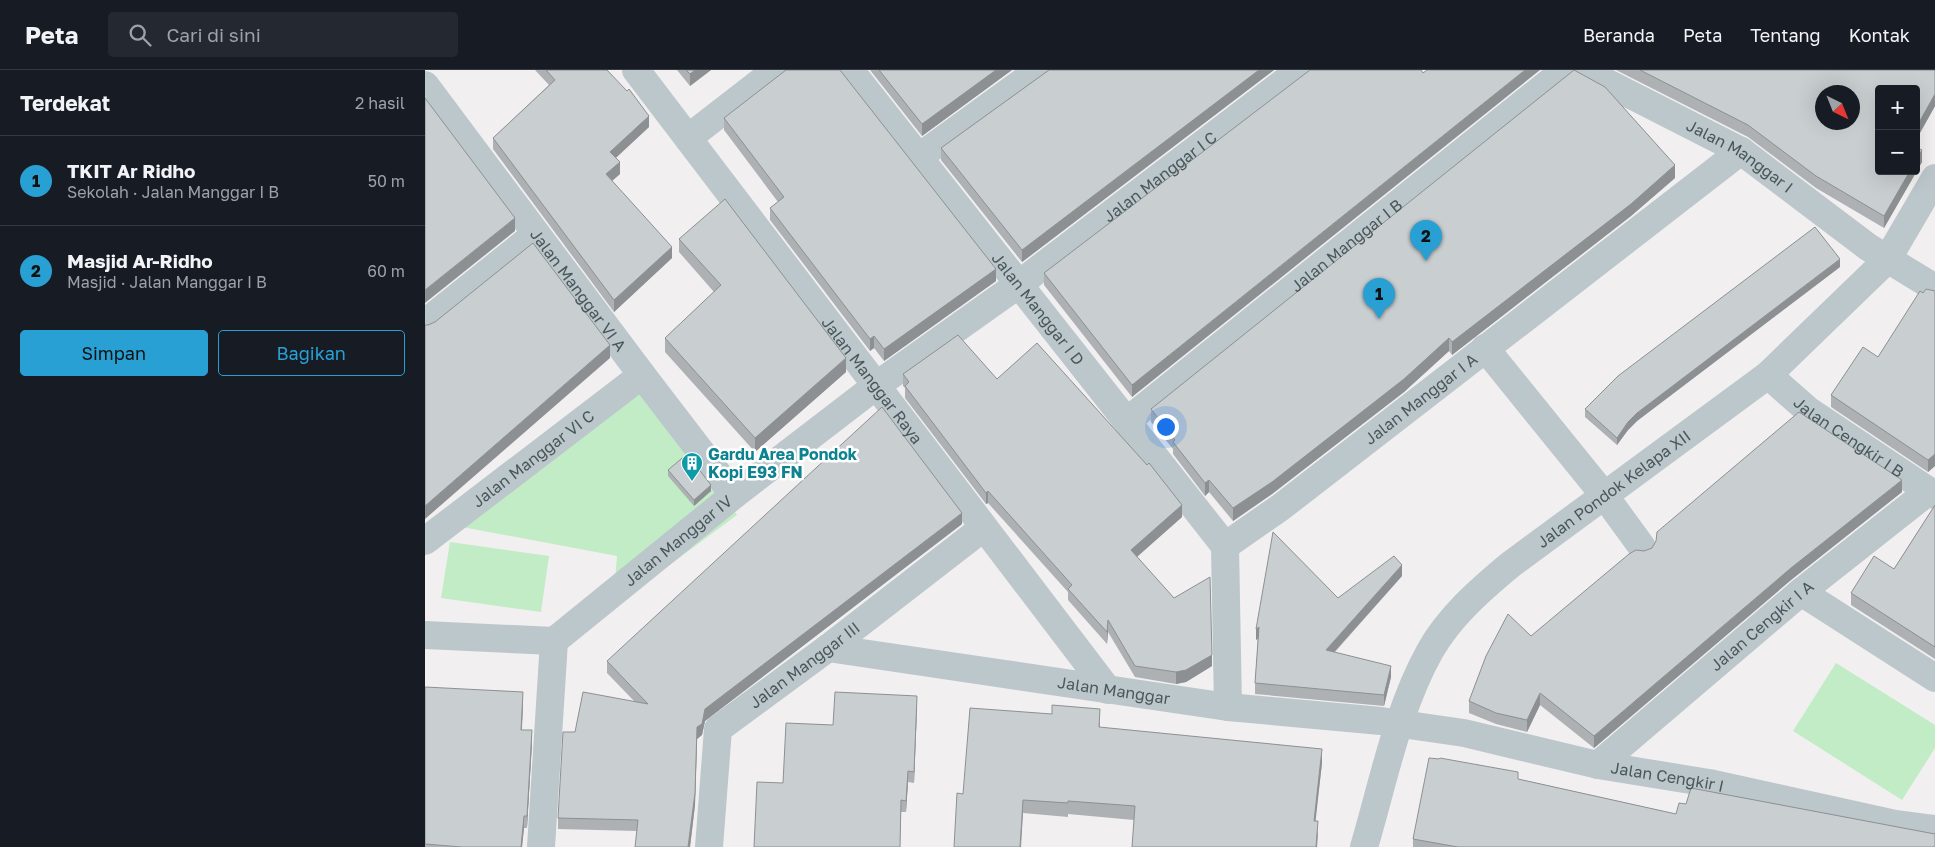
<!DOCTYPE html>
<html lang="id">
<meta charset="utf-8">
<style>
body{margin:0;font-family:"Golos Text",sans-serif;background:#242831;color:#f1f3f6}
.controls{position:absolute;right:15px;top:15px;display:grid;overflow:hidden;border-radius:5px;box-shadow:0 5px 20px #0002}
.controls button{width:45px;height:45px;display:grid;place-items:center;padding:0;border:0;border-bottom:1px solid #363941;background:#171b24;color:#f1f3f6;font:25px sans-serif}
.compass{position:absolute;left:1390px;top:15px;width:45px;height:45px;border-radius:50%;background:#171b24;box-shadow:0 5px 20px #0002;rotate:137deg}
.you{position:absolute;left:740px;top:356px;width:18px;height:18px;margin:-12px;border:4px solid #fff;border-radius:50%;background:#1a73e8;box-shadow:0 0 0 8px #1a73e833}
.badge{display:grid;place-items:center;width:32px;height:32px;border-radius:50%;background:#28a0d3;color:#111;font-size:16px;font-weight:700}
.pin{position:absolute;translate:-50% -41px;filter:drop-shadow(0 1px 2px #0008)}
.pin::after{content:'';position:absolute;top:26px;width:18px;height:15px;background:inherit;clip-path:polygon(0 0,100% 0,50% 100%)}
.list{margin:0;padding:0;list-style:none}
h2{display:flex;justify-content:space-between;align-items:center;height:65px;margin:0;padding:0 20px;font-size:21px}
h2 small{font-size:16px;font-weight:400;color:#9ea1a6}
.list li{display:grid;grid-template-columns:32px 1fr auto;gap:15px;align-items:center;box-sizing:border-box;height:90px;padding:0 20px;border-top:1px solid #363941}
.list b{display:block;font-size:19px;white-space:nowrap}
.list p{margin:0;font-size:16px;white-space:nowrap;color:#9ea1a6}
.list em{font-size:16px;font-style:normal;color:#9ea1a6}
.actions{display:flex;gap:10px;padding:15px 20px}
.actions a{flex:1;padding:11px 0;border:1px solid #28a0d3;border-radius:5px;text-align:center;font-size:18px;color:#28a0d3}
.actions .main{background:#28a0d3;color:#111}
.icon{flex:none;width:28px;height:28px;fill:none;stroke:currentColor;stroke-width:2;stroke-linecap:round;stroke-linejoin:round}
.map{position:relative;flex:none;width:1510px;height:777px;overflow:hidden}
header{display:flex;align-items:center;gap:30px;box-sizing:border-box;height:70px;padding:0 25px;background:#171b24;border-bottom:1px solid #363941}
header strong{font-size:24px}
nav{display:flex;gap:28px;margin-inline-start:auto;font-size:18px}
.search{width:350px;height:45px;background:#242831;display:flex;align-items:center;gap:12px;box-sizing:border-box;padding:0 18px;border-radius:5px;color:#9ea1a6;font-size:19px}
main{display:flex}
aside{flex:1;background:#171b24}
.map>svg:first-child{display:block}
.green{fill:#c1ecc6}
.lines{fill:none;stroke-linecap:round;stroke-linejoin:round}
.minor{stroke:#bcc7cb;stroke-width:28}
.wall{fill:#adb1b3}
.shaded-wall{fill:#8d9092}
.building{fill:#c9ced0;stroke:#8d9092;fill-rule:evenodd}
.labels{text-anchor:middle;dominant-baseline:central;stroke-width:5;stroke-linejoin:round;paint-order:stroke}
.street-label{font-size:16px;fill:#49575b;stroke:#fff}
.culture-label{font-size:16px;font-weight:bold;fill:#0d838f;stroke:#fff;text-anchor:start}
</style>
<header>
<strong>Peta</strong>
<div class="search"><svg class="icon" aria-label="search" viewBox="0 0 24 24"><circle cx="10" cy="10" r="6"/><path d="M15 15l6 6"/></svg>Cari di sini</div>
<nav><a>Beranda</a><a>Peta</a><a>Tentang</a><a>Kontak</a></nav>
</header>
<main>
<aside>
<h2>Terdekat<small>2 hasil</small></h2>
<ul class="list">
<li><span class="badge">1</span><div><b>TKIT Ar Ridho</b><p>Sekolah · Jalan Manggar I B</p></div><em>50 m</em></li>
<li><span class="badge">2</span><div><b>Masjid Ar-Ridho</b><p>Masjid · Jalan Manggar I B</p></div><em>60 m</em></li>
</ul>
<div class="actions"><a class="main">Simpan</a><a>Bagikan</a></div>
</aside>
<div class="map">
<svg width="1510" height="777" viewBox="0 0 1510 777">
<rect width="100%" height="100%" fill="#f2eff0"/>
<path class="green" d="M217,317L312,445L188,537L192,486L37,457Z
M25,472L124,486L116,542L16,528Z
M1411,593L1510,655V678L1477,730L1368,661Z"/>
<g class="lines">
<g class="minor">
<path id="s1" d="M211,0L683,620"/>
<path id="s2" d="M425,0L800,476"/>
<path id="s3" d="M1157,0L1316,81L1443,177L1510,218"/>
<path id="s4" d="M0,15L217,305L309,425"/>
<path d="M263,68L351,0"/>
<path d="M494,87L614,0"/>
<path d="M0,253L111,164"/>
<path d="M1060,278L1179,425L1217,477"/>
<path id="s5" d="M1343,305L1384,341L1510,425"/>
<path id="s6" d="M702,351L1140,0"/>
<path id="s7" d="M0,471L217,305"/>
<path id="s8" d="M800,476L856,437L1316,81"/>
<path d="M800,476L803,637"/>
<path d="M1376,522L1510,608"/>
<path d="M0,565L129,571"/>
<path id="s9" d="M403,578L803,637L956,651L1039,663L1173,695L1284,713L1470,754L1510,759"/>
<path id="s10" d="M1173,695L1376,522L1504,421"/>
<path id="s11" d="M116,777L129,571L309,425L452,315L594,214L875,0"/>
<path id="s12" d="M284,777L293,659L403,578L558,458"/>
<path id="s13" d="M939,777C958,713 972,640 1005,581C1024,547 1055,520 1085,495L1343,305L1462,190L1510,108"/>
</g>
</g>
<path class="wall" d="M110,0H182L224,57L191,88L195,104L187,111L247,188L189,242L68,79V68L124,15Z
M252,0H286L265,16Z
M445,0H587L497,66Z
M624,0H849L597,192L516,90V78Z
M996,0L707,327L619,215V203Z
M1191,0H1510V36L1491,70V19H1454L1497,92L1459,158L1391,118L1323,67Z
M299,48L571,211L459,291L449,278L445,281L345,150V138L353,132L299,60Z
M1250,108L1206,146L1027,285L1024,281L979,322L847,424L808,451L784,422L780,426L748,384V379L726,352V339Z
M254,169L421,302L330,382L240,282V268L289,222L254,182Z
M1415,197L1212,351L1203,360L1192,375L1160,347V339Z
M1510,221V396L1503,402L1406,337V325L1453,287L1498,223Z
M478,304L572,309L757,447L712,487L787,596L761,612L751,614L710,607L683,562L682,574L643,530V522L563,433L561,434L480,328V318L478,316Z
M243,400L286,421L269,436L243,406Z
M1477,422L1366,510L1169,678L1115,635L1102,662L1071,654L1044,643V631L1219,481Z
M1510,435V589L1426,535V523L1469,499Z
M537,454L280,651L277,665L272,669L270,735L265,777H210L212,761L133,759V748L150,662L210,632L182,603V591Z
M977,506L910,582L966,607L959,636L830,624V613L833,568L831,570V559L913,528Z
M0,617L98,634L97,660L107,673L102,758H99L97,777H0Z
M492,637L489,713L483,712L481,742H476L475,777H329L358,713L408,655Z
M675,652V658L897,693L890,751L893,765L892,777H707L709,750L643,744V747L598,743L538,724Z
M1093,709L1251,744L1261,734L1510,777H988V769Z"/>
<path class="shaded-wall" d="M270,0H286L265,16V4Z
M571,0H587L497,66V54Z
M834,0H849L597,192V180Z
M1100,0H1115L707,327V315Z
M1510,24V36L1491,70V58Z
M224,46V57L185,93V82Z
M1497,80V92L1459,158V146L1485,101H1491V90Z
M195,92V104L181,116V104Z
M1250,95V108L1206,146L1027,285V272Z
M90,148V161L0,233V220Z
M247,177V188L189,242V230Z
M1415,189V197L1212,351L1203,360L1192,375V368L1203,352L1212,343Z
M571,199V211L459,291V279Z
M449,266V278L445,281V269Z
M1024,268V281L979,322L847,424L808,451V438Z
M185,275V288L0,449V436Z
M421,288V302L330,382V368Z
M1510,384V396L1503,402V390Z
M784,410V422L780,426V413Z
M1477,410V422L1366,510L1169,678V666L1366,498Z
M286,415V421L269,436V430Z
M563,421V433L561,434V423Z
M757,435V447L706,492V480Z
M537,443V454L280,651L277,665L272,669L270,735L265,777H263L272,657L280,639Z
M977,495V506L901,591V580Z
M683,550V562L682,574V562Z
M834,557V568L831,570V559Z
M787,585V596L761,612L751,614V602Z
M966,596V607L959,636V625Z
M98,622V634L96,673V660Z
M1115,623V635L1102,662V650Z
M492,626V637L489,713V702Z
M107,660V673L102,758V746Z
M897,679V693L889,765V751Z
M483,701V712L481,742V731Z
M598,730V743L596,777H595Z
M99,746V758L97,777H96Z
M893,751L892,777H891Z"/>
<path class="building" d="M121,0H182L202,21L204,19L224,46L185,82L195,92L181,104L247,177L189,230L68,68L130,10Z
M261,0H270L265,4Z
M361,0H415L571,199L459,279L449,266L445,269L345,138L359,127L299,48Z
M454,0H571L497,54Z
M624,0H834L597,180L516,78Z
M885,0H996L998,3L1002,0H1100L707,315L619,203Z
M1149,0L1180,17L1250,95L1206,134L1027,272L1024,268L979,309L847,412L808,438L784,410L780,413L748,372L750,370L726,339Z
M1215,0H1510V24L1491,58V19H1454V101H1485L1459,146L1391,106L1323,55ZM1398,22H1428V52H1398Z
M0,28L90,148L0,220Z
M1491,77L1497,80L1491,90Z
M300,129L421,288L330,368L240,268L296,215L254,169Z
M1390,157L1415,189L1212,343L1203,352L1192,368L1160,339L1193,306Z
M108,173L185,275L0,436V255H3L10,252Z
M1501,219L1510,221V384L1503,390L1406,325L1438,277L1453,287L1495,221L1498,223Z
M533,265L572,309L612,273L722,395L724,393L757,435L706,480L749,528L785,507L787,585L761,600L751,602L710,596L683,550L682,562L643,519L647,515L563,421L561,423L480,316L484,312L478,304Z
M457,337L537,443L280,639L277,654L272,657L270,723L263,777H210L213,750L133,748L138,662H150L158,622L223,634L182,591Z
M1374,342L1477,410L1366,498L1169,666L1115,623L1102,650L1071,643L1044,631L1061,586L1083,544L1106,566L1204,484L1211,480L1219,481L1227,478L1231,471L1232,462Z
M262,384L286,415L269,430L243,400Z
M1510,435V577L1426,523L1449,486L1469,499Z
M848,462L913,528L969,486L977,495L901,580L966,596L959,625L830,613L834,557L831,559Z
M0,617L98,622L96,660H107L102,746H99L96,777H37L0,774Z
M410,622L492,626L489,702L483,701L481,731L476,730L475,777H329L332,712L358,713L361,653L408,655Z
M627,635L675,639L674,657L897,679L889,751H893L891,777H707L710,736L643,731V733L598,730L595,777H529L532,723L538,724L545,638L627,644Z
M1004,688L1014,689L1015,688L1093,702V709L1251,744L1254,733L1261,734L1266,718L1510,764V777H1033L988,769Z"/>
<defs>
<g id="building-pin" transform="scale(1.125)"><path d="M0 17L-7.5 6A9.5 9.5 0 1 1 7.5 6Z" fill="#0f9aa8" stroke="#fff"/><path d="M-4-6H4V6H1V3H-1V6H-4ZM-2.5-4.3h1.7v1.8h-1.7ZM.8-4.3h1.7v1.8H.8ZM-2.5-1h1.7V.8h-1.7ZM.8-1h1.7V.8H.8Z" fill="#fff"/></g>
</defs>
<g fill-rule="evenodd">
<use href="#building-pin" x="267" y="393"/>
</g>
<g class="labels">
<g class="street-label">
<text stroke="none"><textPath href="#s3" startOffset="180">Jalan Manggar I</textPath></text>
<text stroke="none"><textPath href="#s11" startOffset="970">Jalan Manggar I C</textPath></text>
<text stroke="none"><textPath href="#s6" startOffset="281">Jalan Manggar I B</textPath></text>
<text stroke="none"><textPath href="#s4" startOffset="256">Jalan Manggar VI A</textPath></text>
<text stroke="none"><textPath href="#s2" startOffset="304">Jalan Manggar I D</textPath></text>
<text stroke="none"><textPath href="#s1" startOffset="390">Jalan Manggar Raya</textPath></text>
<text stroke="none"><textPath href="#s8" startOffset="245">Jalan Manggar I A</textPath></text>
<text stroke="none"><textPath href="#s5" startOffset="102">Jalan Cengkir I B</textPath></text>
<text stroke="none"><textPath href="#s7" startOffset="136">Jalan Manggar VI C</textPath></text>
<text stroke="none"><textPath href="#s13" startOffset="454">Jalan Pondok Kelapa XII</textPath></text>
<text stroke="none"><textPath href="#s11" startOffset="366">Jalan Manggar IV</textPath></text>
<text stroke="none"><textPath href="#s10" startOffset="215">Jalan Cengkir I A</textPath></text>
<text stroke="none"><textPath href="#s12" startOffset="226">Jalan Manggar III</textPath></text>
<text stroke="none"><textPath href="#s9" startOffset="289">Jalan Manggar</textPath></text>
<text stroke="none"><textPath href="#s9" startOffset="850">Jalan Cengkir I</textPath></text>
</g>
<g class="culture-label">
<text x="283" y="384">Gardu Area Pondok<tspan x="283" dy="18">Kopi E93 FN</tspan></text>
</g>
</g>
</svg>
<div class="controls">
<button>+</button>
<button>−</button>
</div>
<svg class="compass" viewBox="-18 -18 36 36"><path d="M0-13l5 13h-10z" fill="#e53935"/><path d="M0 13l5-13h-10z" fill="#9ea1a6"/></svg>
<div class="you"></div>
<div class="pin badge" style="left:954px;top:249px">1</div>
<div class="pin badge" style="left:1001px;top:191px">2</div>
</div>
</main>
